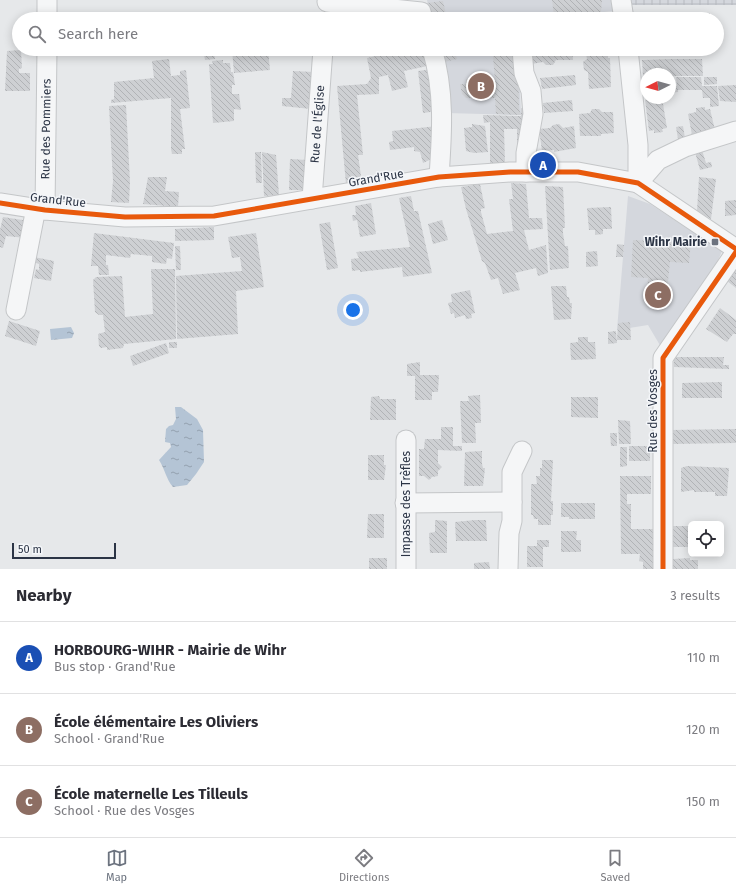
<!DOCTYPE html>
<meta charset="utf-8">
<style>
body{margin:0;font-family:"Fira Sans",sans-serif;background:#f2f2f3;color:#2b2b33}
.controls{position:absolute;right:12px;bottom:12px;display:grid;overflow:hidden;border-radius:6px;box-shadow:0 2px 10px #0003}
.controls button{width:36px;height:36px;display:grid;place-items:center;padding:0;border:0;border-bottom:1px solid #e1e1e2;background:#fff;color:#2b2b33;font:20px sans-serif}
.compass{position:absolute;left:640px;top:68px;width:36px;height:36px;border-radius:50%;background:#fff;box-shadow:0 2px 10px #0003;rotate:264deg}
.scale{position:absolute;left:12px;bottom:10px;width:104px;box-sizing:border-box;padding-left:4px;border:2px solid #2b3445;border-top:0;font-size:11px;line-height:14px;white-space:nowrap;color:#2b3445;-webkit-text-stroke:3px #f4f6f9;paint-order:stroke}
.you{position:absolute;left:353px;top:310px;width:14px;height:14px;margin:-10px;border:3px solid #fff;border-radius:50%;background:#1a73e8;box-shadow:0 0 0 6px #1a73e833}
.badge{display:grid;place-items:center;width:26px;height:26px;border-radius:50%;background:#6c737f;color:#fff;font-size:13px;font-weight:700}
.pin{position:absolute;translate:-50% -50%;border:2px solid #fff;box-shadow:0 1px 4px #0006}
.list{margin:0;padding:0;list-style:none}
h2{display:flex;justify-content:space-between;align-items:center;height:52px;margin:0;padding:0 16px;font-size:17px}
h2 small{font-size:13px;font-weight:400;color:#7c7c81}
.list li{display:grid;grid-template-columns:26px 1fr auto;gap:12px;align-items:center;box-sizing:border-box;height:72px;padding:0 16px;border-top:1px solid #e1e1e2}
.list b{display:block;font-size:15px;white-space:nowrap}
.list p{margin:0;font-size:13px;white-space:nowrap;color:#7c7c81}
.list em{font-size:13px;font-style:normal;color:#7c7c81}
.icon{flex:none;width:22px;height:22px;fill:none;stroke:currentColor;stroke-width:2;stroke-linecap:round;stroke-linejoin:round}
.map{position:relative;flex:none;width:736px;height:569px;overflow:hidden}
.search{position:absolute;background:#fff;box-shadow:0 2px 10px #0003;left:12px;right:12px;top:12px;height:44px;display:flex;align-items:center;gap:10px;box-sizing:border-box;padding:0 14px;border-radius:22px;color:#7c7c81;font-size:15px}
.sheet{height:268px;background:#fff}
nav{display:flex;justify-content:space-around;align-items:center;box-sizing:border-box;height:56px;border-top:1px solid #e1e1e2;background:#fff;font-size:11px;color:#7c7c81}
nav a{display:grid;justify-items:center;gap:2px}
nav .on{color:#6c737f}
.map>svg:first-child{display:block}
.built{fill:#d4d7dd}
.industrial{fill:url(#industrial-grid)}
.water{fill:url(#water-ripples)}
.building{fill:url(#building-back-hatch)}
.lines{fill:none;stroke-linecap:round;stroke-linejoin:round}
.minor-casing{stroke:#c4c6c8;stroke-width:21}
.minor{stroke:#f5f6f7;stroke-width:19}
.cycleway-casing{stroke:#f4f6f9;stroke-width:8}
.cycleway{stroke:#e8590c;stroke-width:5}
.poi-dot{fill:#6c737f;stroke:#f4f6f9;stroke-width:1.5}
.labels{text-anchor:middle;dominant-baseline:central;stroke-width:3;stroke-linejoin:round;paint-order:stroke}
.street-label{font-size:12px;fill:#2b3445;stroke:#f4f6f9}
.poi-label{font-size:12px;font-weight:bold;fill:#2b3445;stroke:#f4f6f9;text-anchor:end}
</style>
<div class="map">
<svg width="736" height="569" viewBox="0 0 736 569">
<defs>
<pattern id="industrial-grid" width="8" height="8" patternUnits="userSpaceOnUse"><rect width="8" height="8" fill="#d4d7dd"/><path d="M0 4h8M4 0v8" fill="none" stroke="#b6b9bf"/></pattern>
<pattern id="water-ripples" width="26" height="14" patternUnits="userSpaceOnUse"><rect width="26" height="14" fill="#b4c4d5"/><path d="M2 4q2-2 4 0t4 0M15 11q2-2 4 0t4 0" fill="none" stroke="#93a0af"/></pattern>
<pattern id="building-back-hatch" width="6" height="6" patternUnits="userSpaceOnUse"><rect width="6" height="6" fill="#ced0d3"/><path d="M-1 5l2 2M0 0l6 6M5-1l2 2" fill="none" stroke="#b1b3b6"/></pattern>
</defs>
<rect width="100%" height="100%" fill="#e6e8ea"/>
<path class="built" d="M427,0H612L614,11L535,19H431Z
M437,49H518L521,115L446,113Z
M628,196L650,204L722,251L716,265L661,347L648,325L617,330Z"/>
<path class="industrial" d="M626,0H736V5H627Z"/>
<path class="water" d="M71,327L74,333L72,338L51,340L50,329Z
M175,407H181L197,419L203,430L204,462L196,474L187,485L173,487C166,479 165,469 159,460L171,447L170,443L165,442L166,429L169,426L173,425L176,419Z"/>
<path class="building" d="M552,0H602L601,12L554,16Z
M443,1L447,19H431L427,3Z
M511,12L512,19H479V15Z
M710,13V19H694L693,15Z
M203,49H213L215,59L205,60Z
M232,49H268L270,70L234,73Z
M406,49H428L432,65L404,71L408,87L392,91L388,75L379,77V94L357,95L363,155H358L361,176L359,177L360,182L346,184L337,86L367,84L371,78L367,58Z
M437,49H454L457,59L440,63Z
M525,49H572L573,60H556L553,65H546L543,62L526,65Z
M585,49H608V58H610L611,87L589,89L588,72L584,70L583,62L587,59Z
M21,50L22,68L19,69V73H30V91H5L7,51Z
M518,53L519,109L521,115L496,114L495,98H466L462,94L460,84H466V79L495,81L493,56Z
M169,59L171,76L180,75V71L186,70L190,108L180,109L185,149H182V154H172L171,149V98L111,103V100L114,99V82L154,78L152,61Z
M672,59H702L703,76H672L670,74H646V76H643L642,60Z
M223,60V63H230L231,72H233L235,85H232V94H239L241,110L234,109V121L213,123L209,64H213L212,61Z
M433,69L438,111L423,113L418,71Z
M293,71L314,72L311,109L282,106V98H291Z
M575,75L576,85L542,89L540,78Z
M676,77H701L702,86H717L719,106L710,107V98H703L702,90H678V92L670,93V87L677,86Z
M704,77H717V84L704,85Z
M736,85V102L720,101L718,86Z
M649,98H662L667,128L662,129L663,132L654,133V130L649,131L645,100Z
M572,100L573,111L544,113L543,103Z
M126,105L130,182L129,203L111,202L113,181L109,106Z
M705,107V110L710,109L715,130L692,135L688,114L696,112V108Z
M521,108L529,110L522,147H517V129H504L505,163H490V122L484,123L483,115L521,116Z
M592,109H599L602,112H613L614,133L601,134V136H580L579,114L590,113Z
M472,124L485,126L488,152L474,153L466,151L464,128L472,127Z
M559,124L563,128L574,126L576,148L554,152V150L542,151L539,129L550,128L553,125Z
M437,126L436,157L423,163L420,152L414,151V147L390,150L389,142L393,141L392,131Z
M683,126L685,138L678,139L676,127Z
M702,150L706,163L711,162L712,167L700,170L695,152Z
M255,152H261L262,183H256Z
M262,152L276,155L279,195L264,196Z
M290,159L307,160L306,190H289Z
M148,177H167L165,191L179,192L178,207L143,204Z
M699,177L716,179L711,219L697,211Z
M511,183L526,184L529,218H542L543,229L524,230L529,250L546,245L548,273L538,276L536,268L515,273L520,290L503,294L498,278L491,280L485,263L482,261L466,209L461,187L480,184L485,208L481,209V212L487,234L513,231L509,199H513Z
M545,186L563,187L565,228H563V233L565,246H568L569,268L550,270Z
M411,196L414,211H418L432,273L403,277L402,267L360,272V270L352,271L351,259L359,258L356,252L410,247L399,198Z
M736,200V215L725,216V201Z
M371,203L376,234L360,237L357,220L353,221L352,215H356L355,206Z
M611,207L612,229H603V234L595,235V230H589L587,208Z
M3,217L29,221L26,238L6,236L3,248L0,247V230Z
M442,220L448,240L433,244L428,224Z
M330,222L338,268L327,270L319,224Z
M214,227V240L175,241V229Z
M94,233L174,243L172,259L167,258L166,264L152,262V256L131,254L130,258L106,255V265H108L109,275H99L98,266H91Z
M256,233L264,287L236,291L238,334L177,339L176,276L242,271L240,257L232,258L228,237Z
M633,240L691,243L689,263L670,262L666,300L647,299L648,278L631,277Z
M617,244L624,245L623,257H616Z
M175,246H180L181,270H176Z
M597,251L598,266L586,267V252Z
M34,257L54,261L51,281L34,278L36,269L39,270V264L33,262Z
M151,269H175L176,339L124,344L123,348L107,350V347L101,348L99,346L98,334L105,332L104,324L103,315H99L95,312L93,280L96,277L122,276L125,317L153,314Z
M736,269V288L727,281Z
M551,286H566L567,297H569L570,303H572L571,319L554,320Z
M470,290L475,313L471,314L472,318L466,319L465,315L455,318L454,313L451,314L448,303L452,302L451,294Z
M720,308L736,320V334H733L727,342L706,329Z
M9,321L40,331L36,346L5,336Z
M630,322L631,340H617L618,323Z
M616,331L617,343L608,344V332Z
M578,337H588V342H595L596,359L571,360L570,343L578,342Z
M169,342H177V348H169Z
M166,343L169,353L133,366L130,356Z
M674,357H724L723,365H729V369L674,367Z
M420,362V375H439L438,392H432V400H415V376H407V364Z
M722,382V398H682V383Z
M480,395L481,423H475L476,443H462L460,401H469L468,396Z
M379,396L380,399H396V420H370L371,397Z
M571,397H598V418L571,417Z
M618,420L630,421L631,444H619Z
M441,427H453V446H462V451L438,450V463L442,467L438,471V476L432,477L429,480L424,476H419V449H424L425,439H441Z
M736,429V443L672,444L671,430Z
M610,433H617V446H611Z
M629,446H650V461H629Z
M620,447H627V466L620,467Z
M482,451V464L483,468H485L483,486H464L465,452Z
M368,455H384V465H386L384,480H368Z
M542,460H553L551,501H553V515H551V525H538V519H534L533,515H531V484H537L536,476H540V468H542Z
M687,466L729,468L727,496H715V492H694V490L681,492V468Z
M620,476H651V494H627V504H631V529H654L655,569H643V562L639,561L640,554H621Z
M561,503H595V519H569V517H561Z
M368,514H384V538H367Z
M435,520L447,521V553H430L429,533L435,532Z
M475,520H486L487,541H456L455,522Z
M672,526H691V547H672Z
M561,531H577L576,540H581V552H561Z
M537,540H549V547H543V567H527V546H537Z
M369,558H387V569H369Z
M690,558V560H698V569H673V559Z
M489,562L490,569H474V563Z"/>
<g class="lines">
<g class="minor-casing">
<g id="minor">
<path d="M621,0L624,19"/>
<path d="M327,2L421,12L423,19"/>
<path d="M47,19V0"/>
<path d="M432,49C445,91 442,134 439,177"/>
<path d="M522,49L524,73L531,91L533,114L526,153V172"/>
<path d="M628,49L638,145V183"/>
<path d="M638,183L658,160L685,147L736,131"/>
<path id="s1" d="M312,199L323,49"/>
<path d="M0,203L45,210L125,217L214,216L439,177L510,172H578L638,183L736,249"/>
<path id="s2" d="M45,210L47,49"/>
<path d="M16,310L36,208"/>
<path d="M405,503L512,502"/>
<path d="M406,569V440"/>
<path d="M508,569L509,533L512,521V472L522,451"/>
<path d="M663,569V358L736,252"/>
</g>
</g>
<use href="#minor" class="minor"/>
<g class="cycleway-casing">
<path id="cycleway" d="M0,203L45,210L125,217L214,216L439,177L510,172H578L638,183L736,249
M663,569V358L736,252"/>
</g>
<use href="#cycleway" class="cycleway"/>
</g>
<rect class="poi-dot" x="711" y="238" width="8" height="8" rx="2"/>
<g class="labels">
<g class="street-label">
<text stroke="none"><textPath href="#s1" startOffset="75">Rue de l'Église</textPath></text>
<text stroke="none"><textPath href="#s2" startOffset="81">Rue des Pommiers</textPath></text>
<text transform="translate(376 178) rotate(-10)">Grand'Rue</text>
<text transform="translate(58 200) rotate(6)">Grand'Rue</text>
<text transform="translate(653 411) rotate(-90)">Rue des Vosges</text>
<text transform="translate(406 504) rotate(-90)">Impasse des Trèfles</text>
</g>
<g class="poi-label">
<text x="707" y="242">Wihr Mairie</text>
</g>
</g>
</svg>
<div class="controls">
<button><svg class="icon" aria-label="locate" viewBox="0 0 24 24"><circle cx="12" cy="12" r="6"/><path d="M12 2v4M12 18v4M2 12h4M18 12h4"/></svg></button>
</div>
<svg class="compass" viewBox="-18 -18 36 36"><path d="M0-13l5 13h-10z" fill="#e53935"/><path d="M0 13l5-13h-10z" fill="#7c7c81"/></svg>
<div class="scale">50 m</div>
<div class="you"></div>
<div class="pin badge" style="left:543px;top:165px;background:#1a4fb4">A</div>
<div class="pin badge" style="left:481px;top:86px;background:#8d6e63">B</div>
<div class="pin badge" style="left:658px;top:295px;background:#8d6e63">C</div>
<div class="search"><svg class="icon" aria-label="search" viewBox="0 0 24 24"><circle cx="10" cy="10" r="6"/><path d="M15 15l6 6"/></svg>Search here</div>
</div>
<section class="sheet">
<h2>Nearby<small>3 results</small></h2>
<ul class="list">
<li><span class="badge" style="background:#1a4fb4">A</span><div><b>HORBOURG-WIHR - Mairie de Wihr</b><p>Bus stop · Grand'Rue</p></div><em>110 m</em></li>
<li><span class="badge" style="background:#8d6e63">B</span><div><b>École élémentaire Les Oliviers</b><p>School · Grand'Rue</p></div><em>120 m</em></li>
<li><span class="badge" style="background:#8d6e63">C</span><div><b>École maternelle Les Tilleuls</b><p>School · Rue des Vosges</p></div><em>150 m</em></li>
</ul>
</section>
<nav>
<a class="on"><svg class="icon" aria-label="map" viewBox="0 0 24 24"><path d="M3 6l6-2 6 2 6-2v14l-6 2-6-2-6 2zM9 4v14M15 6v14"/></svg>Map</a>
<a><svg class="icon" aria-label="directions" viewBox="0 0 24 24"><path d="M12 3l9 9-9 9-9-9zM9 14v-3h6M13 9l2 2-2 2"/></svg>Directions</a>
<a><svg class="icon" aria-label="saved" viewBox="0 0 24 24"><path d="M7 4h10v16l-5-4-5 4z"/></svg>Saved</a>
</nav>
